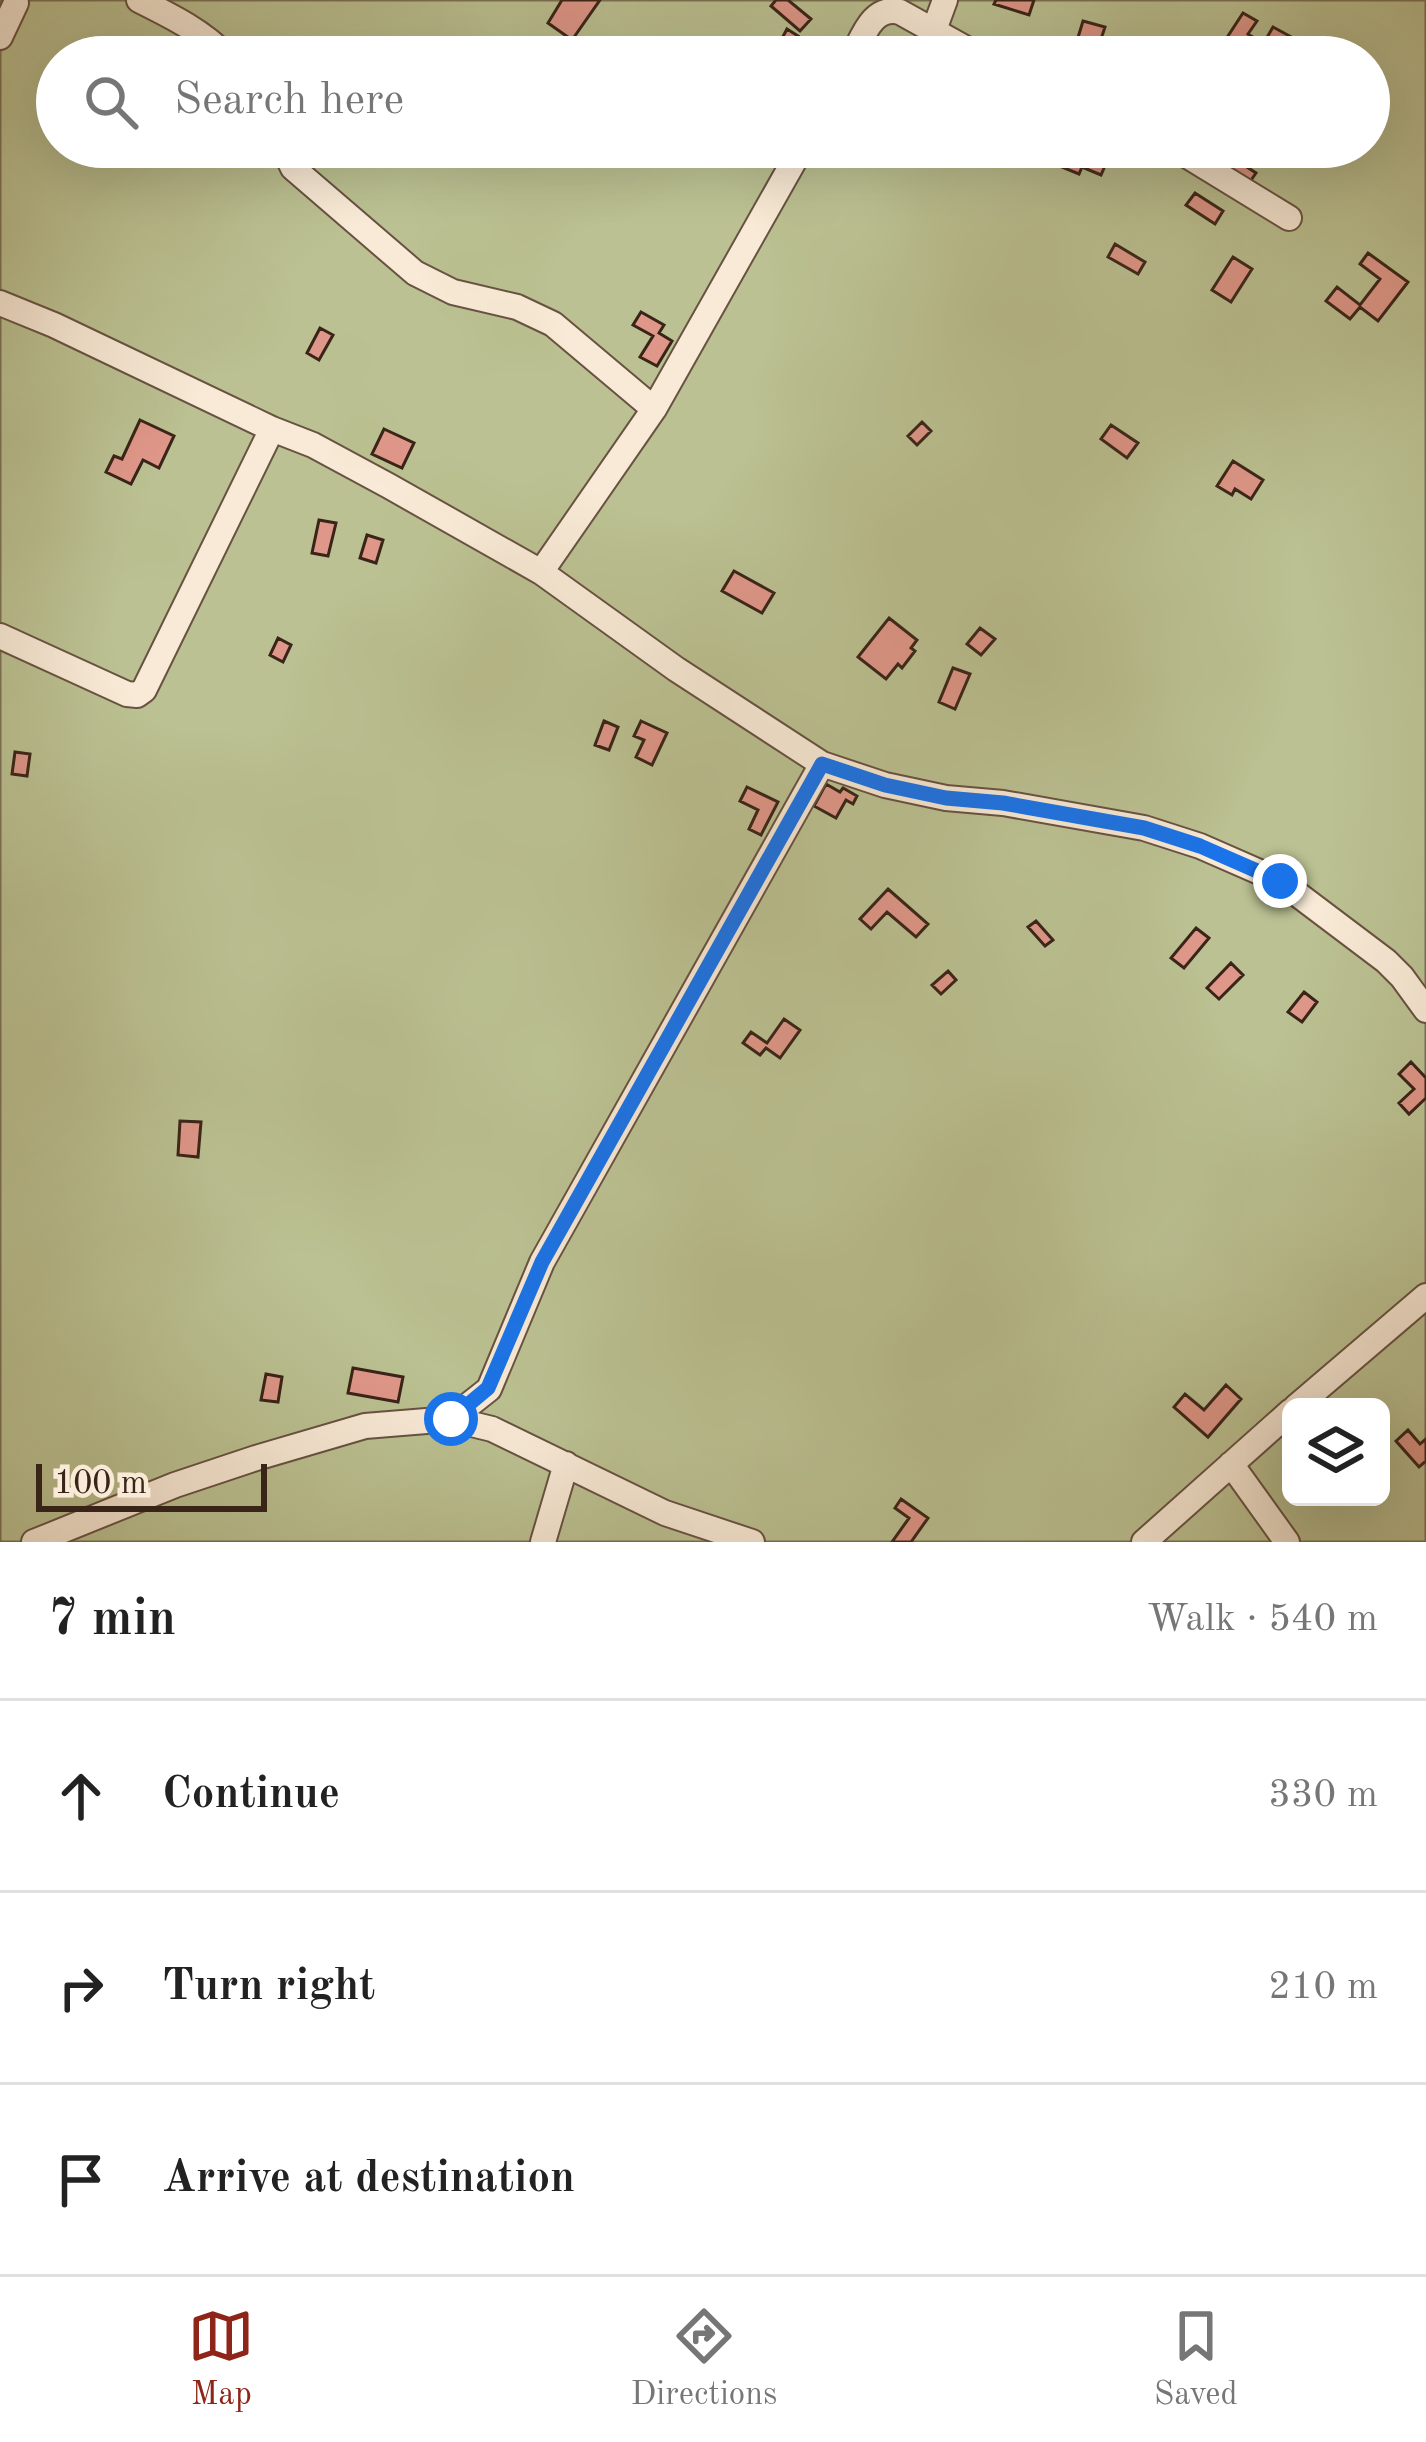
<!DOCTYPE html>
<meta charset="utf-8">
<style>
body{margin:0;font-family:"Old Standard TT",serif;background:#f2f2f2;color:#222}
.controls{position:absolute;right:36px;bottom:36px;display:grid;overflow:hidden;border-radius:18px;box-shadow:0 12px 48px #0002}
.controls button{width:108px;height:108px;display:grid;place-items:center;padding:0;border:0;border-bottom:3px solid #e0e0e0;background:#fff;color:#222;font:60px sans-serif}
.scale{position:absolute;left:36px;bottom:30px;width:231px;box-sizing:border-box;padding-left:12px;border:6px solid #392418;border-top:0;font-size:33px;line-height:42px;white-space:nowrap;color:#392418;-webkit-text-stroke:9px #f8ead6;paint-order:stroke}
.stop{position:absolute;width:36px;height:36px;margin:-27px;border:9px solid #1a73e8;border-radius:50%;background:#fff}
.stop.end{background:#1a73e8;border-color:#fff;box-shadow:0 3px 12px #0008}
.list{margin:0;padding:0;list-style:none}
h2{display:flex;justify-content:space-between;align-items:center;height:156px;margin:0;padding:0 48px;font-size:51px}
h2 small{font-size:39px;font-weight:400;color:#767676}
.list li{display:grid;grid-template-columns:78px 1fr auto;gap:36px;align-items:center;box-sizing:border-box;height:192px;padding:0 48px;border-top:3px solid #e0e0e0}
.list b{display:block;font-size:45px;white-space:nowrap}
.list em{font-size:39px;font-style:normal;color:#767676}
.icon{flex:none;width:66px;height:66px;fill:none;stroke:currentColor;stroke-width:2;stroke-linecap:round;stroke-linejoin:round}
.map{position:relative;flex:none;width:1426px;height:1542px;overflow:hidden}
.search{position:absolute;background:#fff;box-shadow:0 12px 48px #0002;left:36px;right:36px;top:36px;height:132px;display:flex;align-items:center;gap:30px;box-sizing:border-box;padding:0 42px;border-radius:66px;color:#767676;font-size:45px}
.sheet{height:732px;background:#fff}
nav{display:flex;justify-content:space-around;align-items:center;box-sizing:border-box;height:168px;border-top:3px solid #e0e0e0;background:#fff;font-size:33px;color:#767676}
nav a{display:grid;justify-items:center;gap:6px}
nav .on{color:#8f2418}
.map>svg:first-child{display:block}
.green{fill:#bbc192;stroke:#7a7255;stroke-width:3;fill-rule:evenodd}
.building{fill:#df9789;stroke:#392418;stroke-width:3}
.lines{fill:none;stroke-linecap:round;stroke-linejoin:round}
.minor-casing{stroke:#685242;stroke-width:28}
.minor{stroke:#f8ead6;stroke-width:24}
.route{stroke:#1a73e8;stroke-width:15}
</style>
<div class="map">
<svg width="1426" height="1542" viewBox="0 0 1426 1542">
<rect width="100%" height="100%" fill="#f4dec0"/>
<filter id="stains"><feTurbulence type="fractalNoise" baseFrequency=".00167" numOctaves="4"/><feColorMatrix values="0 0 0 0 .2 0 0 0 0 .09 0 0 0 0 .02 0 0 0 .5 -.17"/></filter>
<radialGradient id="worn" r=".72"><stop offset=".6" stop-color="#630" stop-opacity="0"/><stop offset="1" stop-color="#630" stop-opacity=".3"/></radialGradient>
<path class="green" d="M0,0H1426V1542H0ZM57,57H1369V147H57ZM1291,1407H1381V1497H1291Z"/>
<path class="building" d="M562,0H600L572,40L548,23Z
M776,0H788L811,19L800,31L771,6Z
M996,0H1034L1029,15L994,4Z
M1243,13L1257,21L1248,34L1259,41L1250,54L1226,39Z
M1083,21L1105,27L1095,57H1072Z
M1273,27L1295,39L1288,52L1291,57H1265L1258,53Z
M787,29L798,36L788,52L778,46Z
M1186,47L1210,54L1209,57H1184Z
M1053,147H1068L1066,153L1085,161L1091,147H1113L1101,175L1082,167L1079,174L1047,161Z
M1242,147H1261L1247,167L1256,173L1247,186L1225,171Z
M1195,193L1223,211L1215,224L1186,205Z
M1115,244L1145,262L1138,274L1108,257Z
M1368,253L1408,282L1378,321L1360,307L1350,319L1326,301L1337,287L1360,305L1380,279L1360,264Z
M1233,257L1252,269L1231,302L1212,290Z
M641,312L664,325L659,333L672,341L657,366L640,357L653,336L633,325Z
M320,328L333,335L319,360L307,353Z
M140,420L174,436L159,468L143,460L131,484L106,472L114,456L122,459Z
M922,422L931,431L917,445L908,436Z
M1111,425L1138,443L1127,458L1101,439Z
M384,429L414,443L402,468L372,454Z
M1233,461L1263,480L1251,499L1235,489L1232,495L1217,486Z
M319,520L336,523L328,556L312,553Z
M367,535L383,540L376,563L360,558Z
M734,571L774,593L762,613L722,591Z
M889,618L917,640L911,648L915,651L902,668L898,664L886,679L858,657Z
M980,628L995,639L981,655L967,644Z
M278,638L291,645L283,662L270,655Z
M953,668L970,674L955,709L939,702Z
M604,721L618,727L609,750L595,745Z
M641,721L667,733L652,765L636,757L644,740L634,736Z
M15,752L30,754L27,776L12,774Z
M826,784L840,792L843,788L857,796L853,804L846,800L836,818L814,806Z
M747,787L778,802L761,835L749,829L758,810L740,801Z
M888,889L928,924L916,937L887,912L871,929L860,919Z
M1036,921L1053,940L1045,946L1028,927Z
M1196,928L1209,938L1184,968L1171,958Z
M1231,963L1243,975L1219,999L1207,988Z
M948,971L956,980L941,994L932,985Z
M1304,992L1317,1002L1302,1022L1288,1012Z
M784,1019L800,1030L780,1058L766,1048L760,1055L743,1043L751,1032L767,1043Z
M1411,1062L1426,1078V1098L1409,1114L1399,1103L1414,1089L1399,1074Z
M180,1121L201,1122L198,1157L178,1155Z
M353,1368L403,1377L398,1402L348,1393Z
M266,1374L282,1377L278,1402L261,1400Z
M1226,1385L1241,1399L1208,1437L1174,1407L1185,1394L1204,1410Z
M1408,1430L1420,1444L1426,1439V1461L1419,1467L1396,1441Z
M901,1499L928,1518L911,1542H892L909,1518L895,1508Z"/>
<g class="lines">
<g class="minor-casing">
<path id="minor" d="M139,0C171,16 202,31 227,57
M934,30L945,0
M0,37L16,3
M852,57C863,37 872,5 900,12L981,57
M283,147L293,168L415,273L453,292L517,307L553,324L654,409
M1173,147L1289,218
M0,303L54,325L272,429L313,445L389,486L541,572L676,669L822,764L885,785L946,798L1003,803L1144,828L1200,846L1280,881L1386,961L1402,977L1426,1010
M541,572L654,409L802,147
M0,636L127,694L137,695L144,690L272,429
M1296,1407L1426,1296
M451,1419L489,1389L542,1262L822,764
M1231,1464L1287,1542
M34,1542L175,1485L256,1458L365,1426L451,1419L492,1429L665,1513L752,1542
M543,1542L566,1464
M1144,1542L1291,1411"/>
</g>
<use href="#minor" class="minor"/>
</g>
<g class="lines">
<path class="route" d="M451,1419L488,1388L542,1262L822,764L885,785L946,798L1003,803L1144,828L1200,846L1280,881"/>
</g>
<rect width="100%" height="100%" filter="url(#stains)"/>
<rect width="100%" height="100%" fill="url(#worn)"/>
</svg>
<div class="controls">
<button><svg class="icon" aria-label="layers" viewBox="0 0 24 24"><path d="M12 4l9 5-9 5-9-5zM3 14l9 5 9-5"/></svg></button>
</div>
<div class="scale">100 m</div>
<div class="stop" style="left:451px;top:1419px"></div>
<div class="stop end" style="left:1280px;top:881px"></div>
<div class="search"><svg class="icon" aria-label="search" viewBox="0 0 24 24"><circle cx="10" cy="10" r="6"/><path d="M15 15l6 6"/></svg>Search here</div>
</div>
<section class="sheet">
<h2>7 min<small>Walk · 540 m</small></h2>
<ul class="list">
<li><svg class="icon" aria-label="ahead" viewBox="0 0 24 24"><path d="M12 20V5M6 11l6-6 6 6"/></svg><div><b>Continue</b></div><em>330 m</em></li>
<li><svg class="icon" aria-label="right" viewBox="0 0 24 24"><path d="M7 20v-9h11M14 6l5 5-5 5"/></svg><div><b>Turn right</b></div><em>210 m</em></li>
<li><svg class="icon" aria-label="arrive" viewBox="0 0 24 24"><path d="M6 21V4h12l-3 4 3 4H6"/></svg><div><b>Arrive at destination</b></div></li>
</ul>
</section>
<nav>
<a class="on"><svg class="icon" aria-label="map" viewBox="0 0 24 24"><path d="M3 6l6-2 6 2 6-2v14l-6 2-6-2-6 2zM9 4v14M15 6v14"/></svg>Map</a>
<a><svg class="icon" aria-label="directions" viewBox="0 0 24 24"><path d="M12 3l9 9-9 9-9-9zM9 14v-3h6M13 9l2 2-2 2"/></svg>Directions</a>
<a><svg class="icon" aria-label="saved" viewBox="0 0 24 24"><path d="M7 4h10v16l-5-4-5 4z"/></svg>Saved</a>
</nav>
